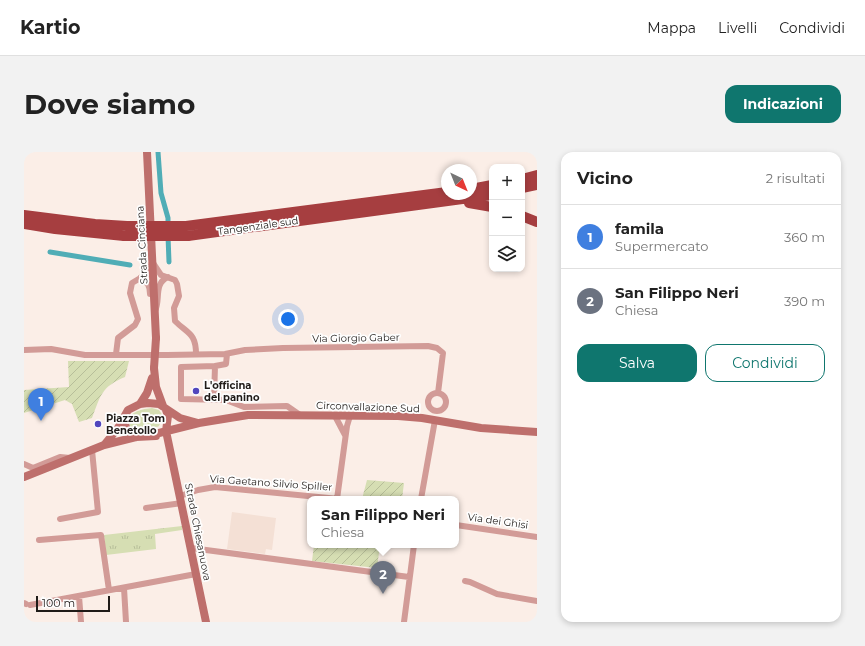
<!DOCTYPE html>
<html lang="it">
<meta charset="utf-8">
<style>
body{margin:0;font-family:Montserrat,sans-serif;background:#f2f2f2;color:#222}
.controls{position:absolute;right:12px;top:12px;display:grid;overflow:hidden;border-radius:8px;box-shadow:0 2px 6px #0003}
.controls button{width:36px;height:36px;display:grid;place-items:center;padding:0;border:0;border-bottom:1px solid #e0e0e0;background:#fff;color:#222;font:20px sans-serif}
.compass{position:absolute;left:417px;top:12px;width:36px;height:36px;border-radius:50%;background:#fff;box-shadow:0 2px 6px #0003;rotate:137deg}
.scale{position:absolute;left:12px;bottom:10px;width:74px;box-sizing:border-box;padding-left:4px;border:2px solid #1f1b18;border-top:0;font-size:11px;line-height:14px;white-space:nowrap;color:#1f1b18;-webkit-text-stroke:3px #fefefe;paint-order:stroke}
.you{position:absolute;left:264px;top:167px;width:14px;height:14px;margin:-10px;border:3px solid #fff;border-radius:50%;background:#1a73e8;box-shadow:0 0 0 6px #1a73e833}
.badge{display:grid;place-items:center;width:26px;height:26px;border-radius:50%;background:#0f766e;color:#fff;font-size:13px;font-weight:700}
.pin{position:absolute;translate:-50% -33px;filter:drop-shadow(0 1px 2px #0008)}
.pin::after{content:'';position:absolute;top:21px;width:14px;height:12px;background:inherit;clip-path:polygon(0 0,100% 0,50% 100%)}
.popup{position:absolute;left:283px;top:344px;width:152px;height:52px;box-sizing:border-box;display:grid;place-content:center;border-radius:8px;background:#fff;filter:drop-shadow(0 1px 3px #0005);font-size:13px;white-space:nowrap;color:#767676}
.popup b{font-size:15px;color:#222}
.popup::after{content:'';position:absolute;left:50%;top:100%;margin-left:-8px;border:8px solid transparent;border-top-color:#fff}
.list{margin:0;padding:0;list-style:none}
h2{display:flex;justify-content:space-between;align-items:center;height:52px;margin:0;padding:0 16px;font-size:17px}
h2 small{font-size:13px;font-weight:400;color:#767676}
.list li{display:grid;grid-template-columns:26px 1fr auto;gap:12px;align-items:center;box-sizing:border-box;height:64px;padding:0 16px;border-top:1px solid #e0e0e0}
.list b{display:block;font-size:15px;white-space:nowrap}
.list p{margin:0;font-size:13px;white-space:nowrap;color:#767676}
.list em{font-size:13px;font-style:normal;color:#767676}
.actions{display:flex;gap:8px;padding:12px 16px}
.actions a{flex:1;padding:9px 0;border:1px solid #0f766e;border-radius:12px;text-align:center;font-size:14px;color:#0f766e}
.actions .main{background:#0f766e;color:#fff}
.icon{flex:none;width:22px;height:22px;fill:none;stroke:currentColor;stroke-width:2;stroke-linecap:round;stroke-linejoin:round}
.map{position:relative;flex:none;width:513px;height:470px;overflow:hidden;border-radius:12px}
header{display:flex;align-items:center;gap:24px;box-sizing:border-box;height:56px;padding:0 20px;background:#fff;border-bottom:1px solid #e0e0e0}
header strong{font-size:19px}
nav{display:flex;gap:22px;margin-inline-start:auto;font-size:14px}
.intro{display:flex;align-items:center;justify-content:space-between;box-sizing:border-box;height:96px;padding:0 24px}
h1{margin:0;font-size:28px}
.button{padding:10px 18px;border-radius:12px;background:#0f766e;color:#fff;font-size:14px;font-weight:700}
main{display:flex;gap:24px;padding:0 24px}
aside{flex:1;background:#fff;border-radius:12px;box-shadow:0 2px 6px #0003}
.map>svg:first-child{display:block}
.built{fill:#f4e0d5}
.grass{fill:url(#grass-tufts)}
.garden{fill:url(#garden-furrows)}
.lines{fill:none;stroke-linecap:round;stroke-linejoin:round}
.canal{stroke:#50adb6;stroke-width:5}
.minor{stroke:#d29b97;stroke-width:6}
.secondary{stroke:#be6f6c;stroke-width:8}
.trunk{stroke:#a63e40;stroke-width:10}
.secondary-bridge{stroke:#be6f6c;stroke-width:8}
.trunk-bridge{stroke:#a63e40;stroke-width:10}
.poi-dot{fill:#5146bd;stroke:#fefefe;stroke-width:1.5}
.labels{text-anchor:middle;dominant-baseline:central;stroke-width:3.5;stroke-linejoin:round;paint-order:stroke}
.street-label{font-size:10px;fill:#1f1b18;stroke:#fefefe}
.poi-label{font-size:10px;font-weight:bold;fill:#1f1b18;stroke:#fefefe;text-anchor:start}
</style>
<header>
<strong>Kartio</strong>
<nav><a>Mappa</a><a>Livelli</a><a>Condividi</a></nav>
</header>
<div class="intro"><h1>Dove siamo</h1><a class="button">Indicazioni</a></div>
<main>
<div class="map">
<svg width="513" height="470" viewBox="0 0 513 470">
<defs>
<pattern id="grass-tufts" width="24" height="20" patternUnits="userSpaceOnUse"><rect width="24" height="20" fill="#d6deb3"/><path d="M3 7l-1-3M5 7V3M7 7l1-3M15 17l-1-3M17 17v-4M19 17l1-3" fill="none" stroke="#b7be99"/></pattern>
<pattern id="garden-furrows" width="10" height="10" patternUnits="userSpaceOnUse"><rect width="10" height="10" fill="#d6deb3"/><path d="M-1 1l2-2M0 10L10 0M9 11l2-2" fill="none" stroke="#b7be99"/></pattern>
</defs>
<rect width="100%" height="100%" fill="#fbeee7"/>
<path class="built" d="M208,360L252,366L248,398L242,397L241,402L203,397Z"/>
<path class="grass" d="M128,256L135,258L139,264L135,274L117,281L107,276C99,261 117,257 128,256Z
M158,374V378L131,382L132,397L82,403L80,383Z"/>
<path class="garden" d="M44,209H105L101,225C77,235 77,243 68,266L55,270L48,252L41,248L0,261V238L45,235Z
M343,328L380,331L378,347H338Z
M290,393H356L353,416L288,409Z"/>
<g class="lines">
<path class="canal" d="M134,0L137,41L144,66V76
M144,84L145,110
M26,100L106,113"/>
<path class="minor" d="M129,111L137,123L151,128L153,132L155,144L150,156L151,169C164,182 172,181 172,202
M116,126C124,130 126,134 126,142
M131,159C137,147 129,132 144,125
M0,198L27,197L61,203H143L201,202L221,198L259,196L404,194L413,196L419,201L414,241
M92,202L94,186L111,173L114,167L106,141L108,131L123,122L128,112
M191,214L157,215V247L202,248L220,255L263,254L276,263
M404 250a9 9 0 1 1 18 0a9 9 0 1 1-18 0Z
M190,246L191,214L202,212L203,202
M311,264L321,283
M0,312L9,316L36,305L46,306
M156,344L174,338L191,335L315,347
M313,347L323,274L326,264
M397,347L411,268
M122,356L158,351
M36,367L74,360L68,298
M432,373L513,385
M15,388L77,383L85,438
M167,396L385,425
M441,429L446,430L473,442L513,449
M100,436L102,470
M55,444L57,470
M0,451L2,452
M6,453L172,422
M380,470L390,393"/>
<path class="secondary" d="M123,0L132,186
M130,216L132,235L139,254
M116,252L123,241L128,226
M142,258L144,264L142,279L182,470
M101,265C100,275 103,280 112,285
M127,283L175,271L224,263L374,264L398,266L457,276L513,280
M81,292L94,276L104,258L116,252L124,251L135,252L156,266L174,271
M0,325L80,293L112,285L132,284"/>
<path class="trunk" d="M498,27L513,23
M498,36L513,33
M447,37L468,33
M445,51L468,55
M0,63L71,72L103,74
M498,64L513,70
M0,72L31,77L100,84
M162,74L423,40
M164,84L468,43"/>
<path class="secondary-bridge" d="M130,216L132,186"/>
<path class="trunk-bridge" d="M103,74H162
M100,84H164"/>
</g>
<g class="poi-dot">
<circle cx="172" cy="239" r="4"/>
<circle cx="74" cy="272" r="4"/>
</g>
<g class="labels">
<g class="street-label">
<text transform="translate(234 74) rotate(-8)">Tangenziale sud</text>
<text transform="translate(118 93) rotate(-93)">Strada Cinciana</text>
<text transform="translate(332 186) rotate(-1)">Via Giorgio Gaber</text>
<text transform="translate(344 255) rotate(2)">Circonvallazione Sud</text>
<text transform="translate(247 331) rotate(4)">Via Gaetano Silvio Spiller</text>
<text transform="translate(474 369) rotate(8)">Via dei Ghisi</text>
<text transform="translate(174 380) rotate(79)">Strada Chiesanuova</text>
</g>
<g class="poi-label">
<text x="180" y="233">L'officina<tspan x="180" dy="12">del panino</tspan></text>
<text x="82" y="266">Piazza Tom<tspan x="82" dy="12">Benetollo</tspan></text>
</g>
</g>
</svg>
<div class="controls">
<button>+</button>
<button>−</button>
<button><svg class="icon" aria-label="layers" viewBox="0 0 24 24"><path d="M12 4l9 5-9 5-9-5zM3 14l9 5 9-5"/></svg></button>
</div>
<svg class="compass" viewBox="-18 -18 36 36"><path d="M0-13l5 13h-10z" fill="#e53935"/><path d="M0 13l5-13h-10z" fill="#767676"/></svg>
<div class="scale">100 m</div>
<div class="you"></div>
<div class="pin badge" style="left:17px;top:269px;background:#3f7fe0">1</div>
<div class="pin badge" style="left:359px;top:442px;background:#6b7280">2</div>
<div class="popup"><b>San Filippo Neri</b>Chiesa</div>
</div>
<aside>
<h2>Vicino<small>2 risultati</small></h2>
<ul class="list">
<li><span class="badge" style="background:#3f7fe0">1</span><div><b>famila</b><p>Supermercato</p></div><em>360 m</em></li>
<li><span class="badge" style="background:#6b7280">2</span><div><b>San Filippo Neri</b><p>Chiesa</p></div><em>390 m</em></li>
</ul>
<div class="actions"><a class="main">Salva</a><a>Condividi</a></div>
</aside>
</main>
